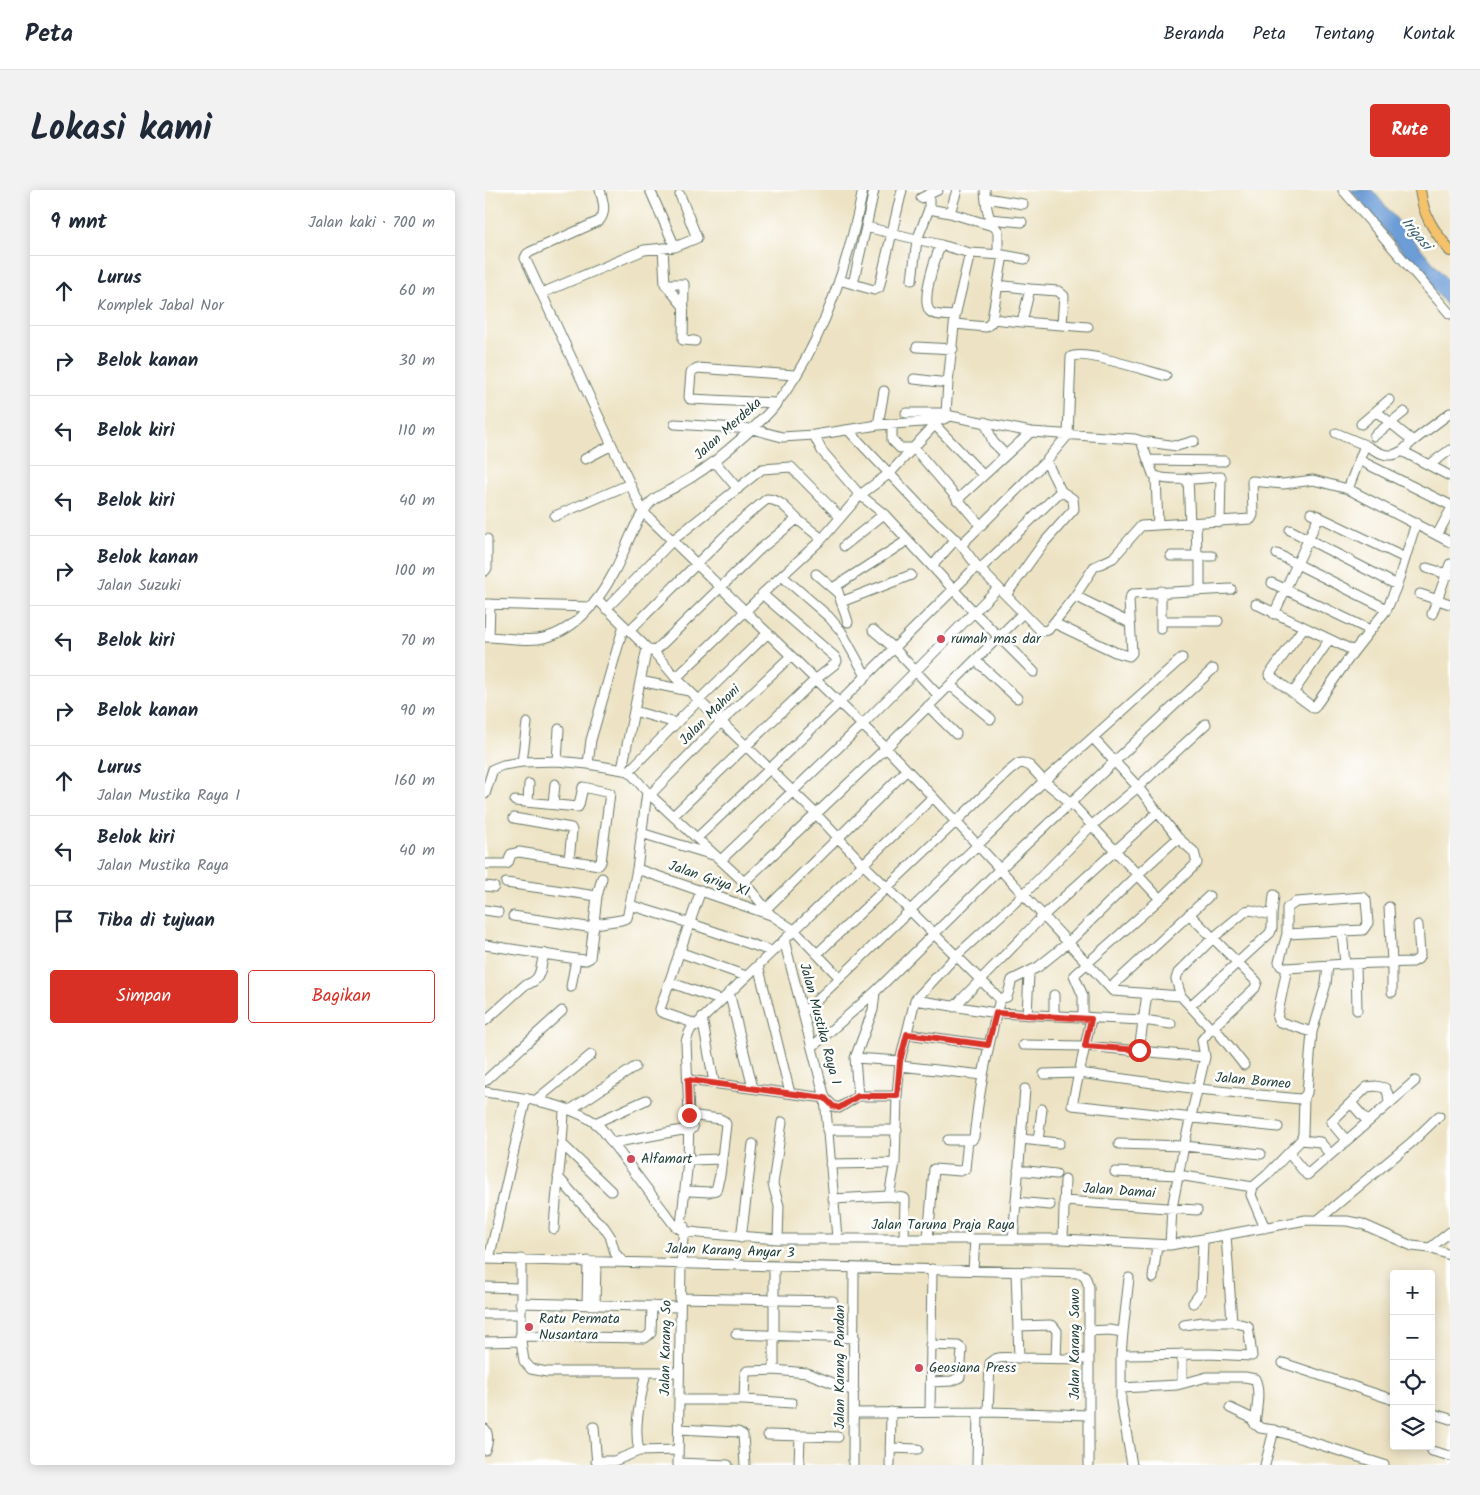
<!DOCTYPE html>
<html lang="id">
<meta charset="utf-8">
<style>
body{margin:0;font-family:Kalam,sans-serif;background:#f2f2f3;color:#1f2937}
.controls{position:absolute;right:15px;bottom:15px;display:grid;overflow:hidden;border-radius:5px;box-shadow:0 2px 12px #0003}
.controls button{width:45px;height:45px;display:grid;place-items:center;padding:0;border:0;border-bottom:1px solid #e0e1e3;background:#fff;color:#1f2937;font:25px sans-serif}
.stop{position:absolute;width:15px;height:15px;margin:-11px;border:4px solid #d93025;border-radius:50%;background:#fff}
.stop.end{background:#d93025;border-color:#fff;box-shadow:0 1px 5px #0008}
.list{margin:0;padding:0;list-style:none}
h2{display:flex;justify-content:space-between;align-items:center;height:65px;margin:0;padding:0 20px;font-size:21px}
h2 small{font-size:16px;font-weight:400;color:#747a83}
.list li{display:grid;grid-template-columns:32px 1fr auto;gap:15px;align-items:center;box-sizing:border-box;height:70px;padding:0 20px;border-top:1px solid #e0e1e3}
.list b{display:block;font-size:19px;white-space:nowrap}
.list p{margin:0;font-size:16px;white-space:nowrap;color:#747a83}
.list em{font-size:16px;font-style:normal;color:#747a83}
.actions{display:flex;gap:10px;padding:15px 20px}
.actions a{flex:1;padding:11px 0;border:1px solid #d93025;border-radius:5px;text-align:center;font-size:18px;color:#d93025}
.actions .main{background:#d93025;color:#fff}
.icon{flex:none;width:28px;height:28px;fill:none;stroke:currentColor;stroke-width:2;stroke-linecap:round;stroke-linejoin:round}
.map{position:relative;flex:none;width:965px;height:1275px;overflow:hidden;border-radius:5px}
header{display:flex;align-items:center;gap:30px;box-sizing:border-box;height:70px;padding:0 25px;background:#fff;border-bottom:1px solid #e0e1e3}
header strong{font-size:24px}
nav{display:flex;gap:28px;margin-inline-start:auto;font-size:18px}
.intro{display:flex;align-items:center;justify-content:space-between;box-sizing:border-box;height:120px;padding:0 30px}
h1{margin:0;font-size:35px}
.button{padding:12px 22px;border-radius:5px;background:#d93025;color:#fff;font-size:18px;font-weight:700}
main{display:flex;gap:30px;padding:0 30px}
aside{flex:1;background:#fff;border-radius:5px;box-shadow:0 2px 12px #0003}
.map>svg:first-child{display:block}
.water{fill:#6d9dd6;stroke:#466d85}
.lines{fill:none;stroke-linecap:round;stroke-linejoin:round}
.minor-casing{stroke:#677766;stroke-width:11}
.major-casing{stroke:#677766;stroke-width:12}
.minor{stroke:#fff;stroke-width:9}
.major{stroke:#f5c16b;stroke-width:10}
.route{stroke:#d93025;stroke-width:6}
.poi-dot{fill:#d1495b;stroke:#fff;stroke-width:2}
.labels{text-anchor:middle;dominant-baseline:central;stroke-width:5;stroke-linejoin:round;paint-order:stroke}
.street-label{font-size:14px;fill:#1f3d34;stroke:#fff}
.poi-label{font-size:14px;fill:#1f3d34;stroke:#fff;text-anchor:start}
.water-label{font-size:15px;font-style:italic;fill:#3a5f6d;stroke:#fff}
</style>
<header>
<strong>Peta</strong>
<nav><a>Beranda</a><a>Peta</a><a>Tentang</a><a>Kontak</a></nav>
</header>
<div class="intro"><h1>Lokasi kami</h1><a class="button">Rute</a></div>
<main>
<aside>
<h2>9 mnt<small>Jalan kaki · 700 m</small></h2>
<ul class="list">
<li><svg class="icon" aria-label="ahead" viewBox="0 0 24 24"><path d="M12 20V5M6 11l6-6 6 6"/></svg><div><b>Lurus</b><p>Komplek Jabal Nor</p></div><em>60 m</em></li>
<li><svg class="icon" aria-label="right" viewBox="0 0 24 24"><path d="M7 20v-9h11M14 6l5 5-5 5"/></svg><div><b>Belok kanan</b></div><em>30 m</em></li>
<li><svg class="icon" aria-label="left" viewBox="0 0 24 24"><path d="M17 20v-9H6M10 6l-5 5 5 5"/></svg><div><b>Belok kiri</b></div><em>110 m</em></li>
<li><svg class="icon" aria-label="left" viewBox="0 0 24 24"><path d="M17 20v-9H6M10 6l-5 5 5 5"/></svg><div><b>Belok kiri</b></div><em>40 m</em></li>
<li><svg class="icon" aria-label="right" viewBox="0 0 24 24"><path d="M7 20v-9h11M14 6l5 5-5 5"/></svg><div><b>Belok kanan</b><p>Jalan Suzuki</p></div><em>100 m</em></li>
<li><svg class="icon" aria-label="left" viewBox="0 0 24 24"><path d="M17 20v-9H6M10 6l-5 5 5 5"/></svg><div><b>Belok kiri</b></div><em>70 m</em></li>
<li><svg class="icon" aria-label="right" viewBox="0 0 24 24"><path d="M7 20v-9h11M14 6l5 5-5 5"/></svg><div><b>Belok kanan</b></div><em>90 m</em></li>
<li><svg class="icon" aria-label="ahead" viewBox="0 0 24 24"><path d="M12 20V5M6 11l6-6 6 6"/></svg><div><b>Lurus</b><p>Jalan Mustika Raya I</p></div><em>160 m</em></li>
<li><svg class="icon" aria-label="left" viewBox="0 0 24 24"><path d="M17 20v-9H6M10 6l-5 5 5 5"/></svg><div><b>Belok kiri</b><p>Jalan Mustika Raya</p></div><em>40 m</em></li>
<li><svg class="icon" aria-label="arrive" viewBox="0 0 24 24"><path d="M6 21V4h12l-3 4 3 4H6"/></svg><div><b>Tiba di tujuan</b></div></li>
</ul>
<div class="actions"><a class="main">Simpan</a><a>Bagikan</a></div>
</aside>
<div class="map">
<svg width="965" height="1275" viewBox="0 0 965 1275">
<rect width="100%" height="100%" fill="#fff"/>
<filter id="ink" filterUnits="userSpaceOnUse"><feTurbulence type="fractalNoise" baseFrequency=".02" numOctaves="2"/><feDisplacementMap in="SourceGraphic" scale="10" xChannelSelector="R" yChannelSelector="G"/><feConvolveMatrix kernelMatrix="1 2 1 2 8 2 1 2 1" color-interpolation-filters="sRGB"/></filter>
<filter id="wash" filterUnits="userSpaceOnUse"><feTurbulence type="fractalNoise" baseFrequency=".0096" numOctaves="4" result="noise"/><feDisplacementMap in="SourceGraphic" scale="20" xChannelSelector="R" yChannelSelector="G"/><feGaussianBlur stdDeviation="1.12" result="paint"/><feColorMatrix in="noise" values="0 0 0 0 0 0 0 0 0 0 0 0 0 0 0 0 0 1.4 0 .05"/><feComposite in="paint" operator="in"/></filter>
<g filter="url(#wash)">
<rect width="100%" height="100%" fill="#ede3c4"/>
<path class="water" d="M866,0H887L965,93V119Z"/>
</g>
<g filter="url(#ink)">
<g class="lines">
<g class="minor-casing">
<path id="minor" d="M115,0C118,11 122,22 114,31L45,62L42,64L40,68L158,322L401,558L448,607L628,801L696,806L726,839
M165,0L190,57
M500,0C501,16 502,29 513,41V64
M858,0L965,124
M436,8L453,0
M501,8L538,14
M444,19L465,23L508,36
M465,23L472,0
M504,29L537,32
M381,37L389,0
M178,58L180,94H199L198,150L210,151
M540,69L518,65L507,129L537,132L603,137
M354,90L389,100L394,98L417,0
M427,90L432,50L444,19V4
M180,94L199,117
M368,94L381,37L456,55
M513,95L545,99L537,132
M545,99L573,101L579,106L577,134
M57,103L159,60L190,57L212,48L195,5
M470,126C463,125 453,126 447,123C433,116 451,66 456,55L485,63
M470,134L501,137L506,133L507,129
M432,157L468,159
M429,189L463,193
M291,213L205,209L204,207L206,182L212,178L310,185
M892,222L928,251
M421,223H461
M965,223L928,251L917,261L965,286
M466,226L461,223L463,193L470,126L485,63L518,65
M500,232L508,252L521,265
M190,234L267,239L297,247L329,245L393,235L453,231L466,226L546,242L650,249L656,251L668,284C678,294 721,287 736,287L735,332
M407,234V250L415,258H429L495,335
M876,234L904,210
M393,235L399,201
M450,235L498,285
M363,240L436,317L476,355L492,376L556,441L563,440L590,406L645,433
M851,243L880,255
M329,245L337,261L375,305L399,324L489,422L549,482
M889,246L919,222
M656,251L692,256L709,251
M100,269L127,255
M663,270L739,271
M874,270L965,315
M230,272L253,299
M944,275L965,260
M671,288L673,335
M703,288L705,334
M863,299L880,255C893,262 903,270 917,261
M472,310L546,242
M826,323L920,368
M70,326L145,294
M711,333L712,366H715V399
M805,340L912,395
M952,345L965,321
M476,355L561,271L583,245L586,167C598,159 665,182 681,186
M359,356L399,324
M792,364L902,419
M686,366H712
M715,366H727
M447,376L471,349
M942,378L965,385
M495,379L576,301L561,271
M0,381L2,378V349
M331,384L353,403
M297,386L344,427L356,441L381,486
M787,393L885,440
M676,401V439
M935,404L965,414
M521,405L557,355L589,319L588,309L576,301
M590,406L609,377L628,368L656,336L766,329L768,325L767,291L798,294L828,290L863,299L965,352
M112,409L162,458L169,462L191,488L331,624L378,674L515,809
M356,412L426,385
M0,414L106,417
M771,414L869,461
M121,419L188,350L277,279L306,277L355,327
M789,424L834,326
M947,424L965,374
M676,431H733
M363,432L351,396L423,350
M569,433L630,462L644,466L647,463L644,410L647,404L746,399
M819,437L784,485L829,518L869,461L902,419L912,395L931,333
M145,440L254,332L282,309C296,310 302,319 312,329
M388,440L409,458L454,506
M0,447C17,447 36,451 53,449C88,444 114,411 129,382C142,358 148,332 166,312C173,305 184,301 192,296C208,287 224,277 238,264C255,250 273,235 288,218C336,160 363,73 378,0
M4,447L5,414
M169,462L274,360L312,329L337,349
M490,470L532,508
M191,488L273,409
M155,491L204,501
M465,495L506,529
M808,503L844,450
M443,516L471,544
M149,521L191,533
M42,533L37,572L72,571L103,574L144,581L162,602L259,692L286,725L309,740L355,788L318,823
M72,571L74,539
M103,574L106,550L139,435
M137,579L162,458
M144,581L214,510L283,443
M0,604L8,579L18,575L37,572
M165,605L236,532L306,466
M43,612L44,594
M68,614L70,594
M188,626L330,490L350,474L352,471L350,467L277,404L337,349L375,305L405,283L453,231
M29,628L86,638L87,641L84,670
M156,643L228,665
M212,648L354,513L492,376
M236,670L377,535L513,398
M0,674H21L23,673L26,664L34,662L114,675L116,672L125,603L98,597L94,615L93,617L30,611
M152,679L286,725
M259,692L401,558L538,423
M0,696L9,697
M112,706L117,688
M145,715L204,733L286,761
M904,717L907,772V802
M281,719L422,580
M0,720L13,722
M787,725L789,705
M28,726L109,738
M110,734L136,730L142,728L143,724L152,679L162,602
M857,741L860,774L928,772L933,769L935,765L933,735
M802,744L878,740L883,733L881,710L878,707L811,712L802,718V744L794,772L796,776L802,778L860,774
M0,755L91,769L101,770L105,768L112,706L21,693
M194,762L261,786
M332,764L523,582L533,574L538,573L545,576L559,591L586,613L675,709
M871,774L872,820
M273,775L305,903
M802,778L792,828L795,832L827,842
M355,788L559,591L697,468
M184,792L235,810
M86,797L91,769
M625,798L724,706
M244,802L268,898
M696,806L691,789L693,783L729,747L761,721L766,720L787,725V738L785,743L705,816
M515,809L522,807L527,790L553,777L583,753L652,685L693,648
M430,810L511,823L658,830L686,834
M469,817L558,726L673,622
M542,825L544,783
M569,826V805
M217,828L229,892
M598,828V806L589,785L675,709L712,673L709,662L693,648L653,597L608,548
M606,829L587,915L793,937
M0,831L40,795C57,791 55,779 59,763
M213,836L205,832L176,822L175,819L216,700
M729,837L759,875
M422,844L503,855
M538,855L600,856L720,867
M327,857L390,802L515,679L728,479
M654,860L662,804
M370,868L415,871
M415,876L498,885
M559,884L594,883L713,899L815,909L819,907
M203,890L340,908L299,750
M0,891L77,821
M0,902C32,907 92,914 116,938L190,1036L198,1041L214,1043L293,1049H578L685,1055L821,1030L862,1031L877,1034L927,1056L945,1058L965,1065
M373,906L370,868L388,820L390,802
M412,906L410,973L404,1006L419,1008L420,1009L419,1049
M340,908L348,916L354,918L373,906H412L415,871L430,810L471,766L538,705L606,636L653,597L721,534
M340,908L352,1048
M50,911L106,865
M866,913L883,932
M85,920L150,877
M110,933L161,910
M342,940H412
M536,949L574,953
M463,950H487L489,947C494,900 503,855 515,809
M816,950L835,952L845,964
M861,950L846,932L882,897L891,896L900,898L903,904L904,914
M553,951L557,919
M127,953L208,938
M634,954L699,956L776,964
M78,955L126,1001
M807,967L822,985L930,891
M207,970L236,969
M345,974L410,973
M533,980L571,984
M630,982L693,985L768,997
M73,987L111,1030L119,1037L125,1046L130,1063L138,1072
M204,1001L224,1002L231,1000L235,985L241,934L239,931L235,929L204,925
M348,1009L404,1006
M579,1011L712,1020
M531,1012L565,1015
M833,1030L927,952L954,926
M780,1038L766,1005L768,997L782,985L816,950L818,944L819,907L822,903L827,842L841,794L843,775
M69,1039C71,999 78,959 79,919
M198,1041L196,1035L203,971L204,925L201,852C203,844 206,835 213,833L448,607
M256,1048L268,954
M293,1049L294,1016L288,994L297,932
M443,1049L449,979L475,981L480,979L483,950
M528,1049L540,899
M578,1049L580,990
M685,1055L687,1018L699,956L720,867L717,850L726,839L770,798L772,792L704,724
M945,1058L965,1042
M0,1069L595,1083L600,1086L604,1097V1275
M4,1069L41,908
M289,1076V1180L262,1181L260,1184L259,1210L307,1213
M488,1080L490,1049
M668,1088L672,1055
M0,1097L35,1098
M195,1108L348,1111
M35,1113L195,1117
M708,1113L716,1102L718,1050
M102,1115L103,1071
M110,1115L111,1072
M0,1124H35
M699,1135L718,1132H747
M533,1136L565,1135L568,1136L572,1141L571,1169
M603,1141L624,1140L638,1142L636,1165V1212L647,1275
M638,1142L644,1088
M251,1144L370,1148
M35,1146L160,1148L166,1143L167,1116
M36,1151L39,1171L46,1179L62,1182H194
M0,1152L36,1151V1069
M697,1164V1193
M636,1165L724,1164L767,1166L763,1136L747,1132L741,1045
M534,1168L603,1169
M798,1173L909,1210
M289,1180L322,1183L369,1201
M161,1182C156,1208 148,1235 154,1261L193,1260
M445,1192L467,1191L475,1187L477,1159L473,1156L445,1155
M636,1198L692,1195L722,1187H760L770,1189C776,1202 771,1221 770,1235
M194,1210H259
M745,1218L764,1227L775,1238L789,1240L899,1275
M445,1222L447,1079
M503,1222L604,1225
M369,1223L503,1222L505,1173C511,1165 524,1168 534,1168L531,1082
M946,1223L965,1229
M109,1237L112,1275
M0,1239C4,1245 3,1254 0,1260
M194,1239L253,1242L258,1245L260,1275
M283,1245L353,1247
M405,1258L433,1259
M947,1261L965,1266
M111,1271H129L154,1261
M193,1273L243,1275
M193,1275L196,1074L199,1036
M314,1275L315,1246
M368,1275L369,1079
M405,1275L406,1222
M492,1275L493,1222
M780,1275L789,1240"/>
</g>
<g class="major-casing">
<path id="major" d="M935,0C939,28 948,39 965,61"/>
</g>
<use href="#minor" class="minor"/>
<use href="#major" class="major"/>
</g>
</g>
<g class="lines" filter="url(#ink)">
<path class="route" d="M204,925L203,890L340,908L348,916L354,918L373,906H412L415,871L422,844L503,855L511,823L606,829L600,856L654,860"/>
</g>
<g class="poi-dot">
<circle cx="456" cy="449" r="5"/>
<circle cx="146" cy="969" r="5"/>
<circle cx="44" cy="1137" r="5"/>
<circle cx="434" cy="1178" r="5"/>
</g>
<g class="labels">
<g class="street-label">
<text transform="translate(243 239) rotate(-42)">Jalan Merdeka</text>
<text transform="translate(225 525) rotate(-45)">Jalan Mahoni</text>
<text transform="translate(224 689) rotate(19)">Jalan Griya XI</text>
<text transform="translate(335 834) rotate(75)">Jalan Mustika Raya I</text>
<text transform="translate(768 891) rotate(5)">Jalan Borneo</text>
<text transform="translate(634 1001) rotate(4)">Jalan Damai</text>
<text x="458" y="1035">Jalan Taruna Praja Raya</text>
<text transform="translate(245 1061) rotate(2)">Jalan Karang Anyar 3</text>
<text transform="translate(590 1154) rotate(-90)">Jalan Karang Sawo</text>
<text transform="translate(181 1158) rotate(-89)">Jalan Karang So</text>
<text transform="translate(355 1177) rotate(-90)">Jalan Karang Pandan</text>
</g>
<g class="poi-label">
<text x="466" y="449">rumah mas dar</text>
<text x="156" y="969">Alfamart</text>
<text x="54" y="1129">Ratu Permata<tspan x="54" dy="16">Nusantara</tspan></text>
<text x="444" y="1178">Geosiana Press</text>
</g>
<g class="water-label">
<text transform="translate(931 44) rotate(50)">Irigasi</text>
</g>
</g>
</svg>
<div class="controls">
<button>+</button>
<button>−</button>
<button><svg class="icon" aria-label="locate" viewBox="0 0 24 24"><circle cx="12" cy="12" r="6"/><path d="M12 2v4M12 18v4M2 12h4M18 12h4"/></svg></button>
<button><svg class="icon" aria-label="layers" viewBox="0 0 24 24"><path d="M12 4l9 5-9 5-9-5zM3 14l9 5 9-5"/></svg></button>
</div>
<div class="stop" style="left:654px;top:860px"></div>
<div class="stop end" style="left:204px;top:925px"></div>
</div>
</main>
